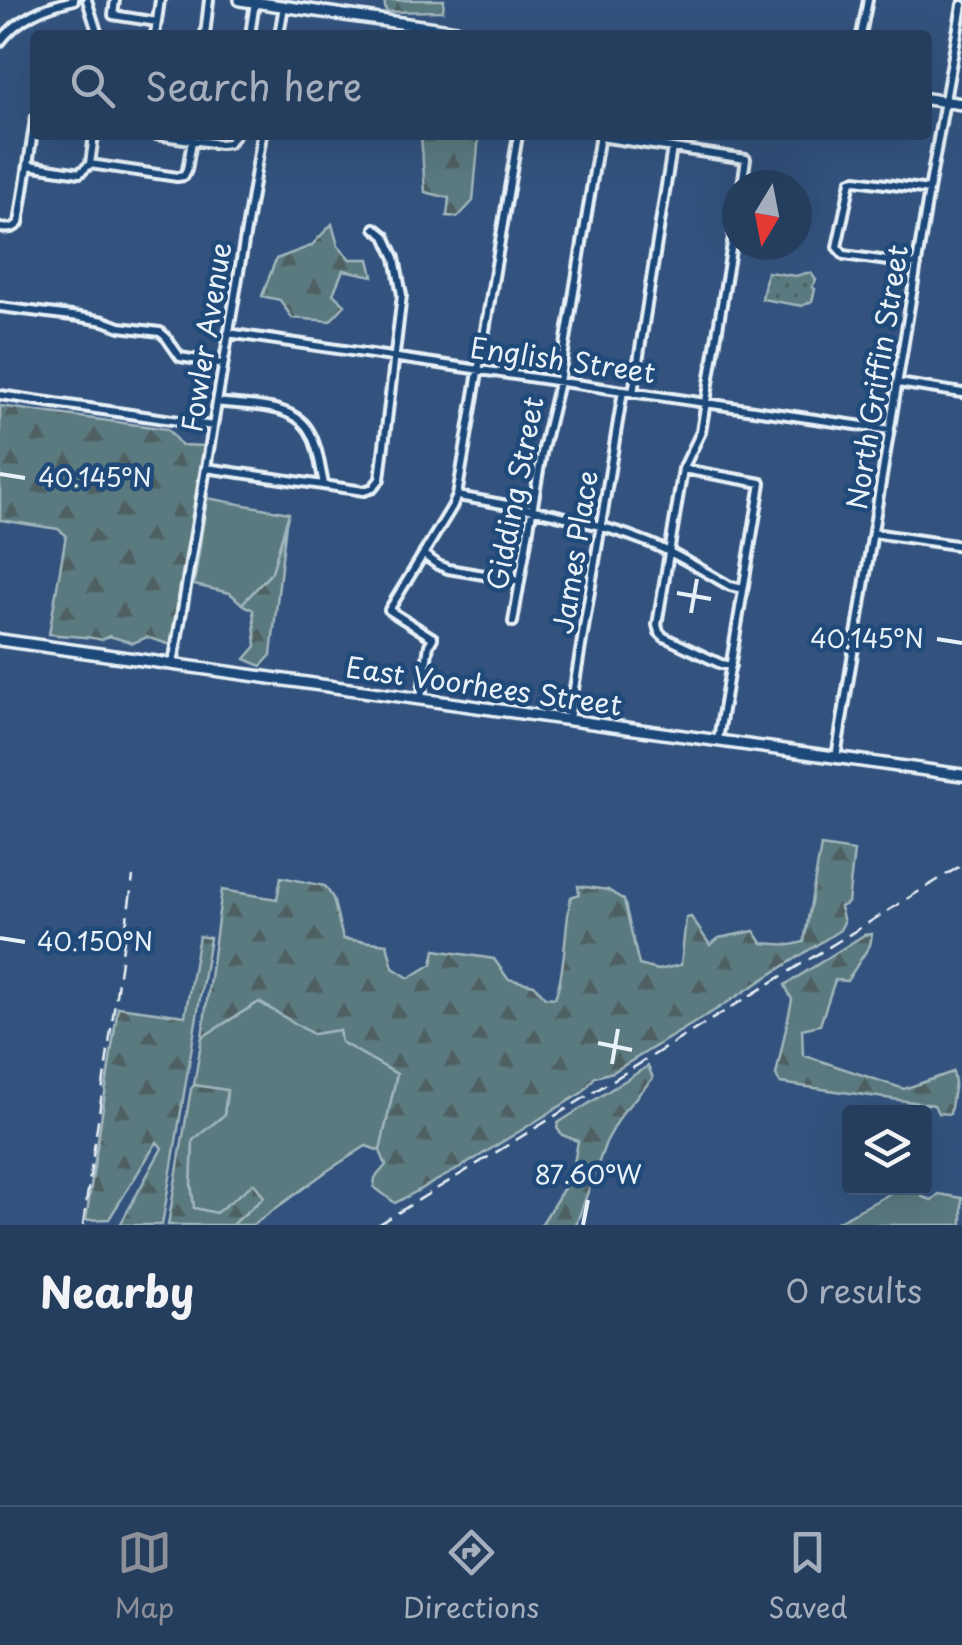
<!DOCTYPE html>
<meta charset="utf-8">
<style>
body{margin:0;font-family:"Playpen Sans",sans-serif;background:#324967;color:#f1f3f6}
.controls{position:absolute;right:30px;bottom:30px;display:grid;overflow:hidden;border-radius:10px;box-shadow:0 10px 40px #0002}
.controls button{width:90px;height:90px;display:grid;place-items:center;padding:0;border:0;border-bottom:2px solid #425773;background:#263e5e;color:#f1f3f6;font:50px sans-serif}
.compass{position:absolute;left:722px;top:170px;width:90px;height:90px;border-radius:50%;background:#263e5e;box-shadow:0 10px 40px #0002;rotate:190deg}
.list{margin:0;padding:0;list-style:none}
h2{display:flex;justify-content:space-between;align-items:center;height:130px;margin:0;padding:0 40px;font-size:42px}
h2 small{font-size:32px;font-weight:400;color:#a4aebc}
.icon{flex:none;width:55px;height:55px;fill:none;stroke:currentColor;stroke-width:2;stroke-linecap:round;stroke-linejoin:round}
.map{position:relative;flex:none;width:962px;height:1225px;overflow:hidden}
.search{position:absolute;background:#263e5e;box-shadow:0 10px 40px #0002;left:30px;right:30px;top:30px;height:110px;display:flex;align-items:center;gap:25px;box-sizing:border-box;padding:0 35px;border-radius:10px;color:#a4aebc;font-size:38px}
.sheet{height:280px;background:#263e5e}
nav{display:flex;justify-content:space-around;align-items:center;box-sizing:border-box;height:140px;border-top:2px solid #425773;background:#263e5e;font-size:28px;color:#a4aebc}
nav a{display:grid;justify-items:center;gap:5px}
nav .on{color:#8c9099}
.map>svg:first-child{display:block}
.grass{fill:#5a7a7f;stroke:#a1b6bc;stroke-width:2.5}
.forest{fill:url(#forest-firs);stroke:#a1b6bc;stroke-width:2.5}
.park{fill:url(#park-dots);stroke:#a1b6bc;stroke-width:2.5}
.lines{fill:none;stroke-linecap:round;stroke-linejoin:round}
.street-casing{stroke:#e8f1f8;stroke-width:14}
.secondary-casing{stroke:#e8f1f8;stroke-width:16}
.street{stroke:#1f4a7a;stroke-width:6}
.secondary{stroke:#1f4a7a;stroke-width:9}
.rail{stroke:#e8f1f8;stroke-width:2.5;stroke-dasharray:15 8;stroke-linecap:butt}
.ticks{fill:none;stroke:#e8f1f8;stroke-width:4}
.labels{text-anchor:middle;dominant-baseline:central;stroke-width:9;stroke-linejoin:round;paint-order:stroke}
.street-label{font-size:28px;fill:#e8f1f8;stroke:#1f4a7a}
.ticks-label{font-size:25px;text-anchor:middle;fill:#e8f1f8;stroke:#1f4a7a;stroke-width:9;stroke-linejoin:round;paint-order:stroke}
</style>
<div class="map">
<svg width="962" height="1225" viewBox="0 0 962 1225">
<defs>
<pattern id="forest-firs" width="22" height="20" patternUnits="userSpaceOnUse" patternTransform="scale(2.5)"><rect width="22" height="20" fill="#5a7a7f"/><path d="M5 1l3.5 6h-7zM16 11l3.5 6h-7z" fill="#506164"/></pattern>
<pattern id="park-dots" width="8" height="8" patternUnits="userSpaceOnUse" patternTransform="scale(2.5)"><rect width="8" height="8" fill="#5a7a7f"/><path d="M2 2h.1M6 6h.1" fill="none" stroke="#506164" stroke-width="1.8" stroke-linecap="round"/></pattern>
</defs>
<rect width="100%" height="100%" fill="#33537e"/>
<filter id="ink" filterUnits="userSpaceOnUse"><feTurbulence type="fractalNoise" baseFrequency=".01" numOctaves="2"/><feDisplacementMap in="SourceGraphic" scale="20" xChannelSelector="R" yChannelSelector="G"/><feConvolveMatrix kernelMatrix="1 2 1 2 8 2 1 2 1" color-interpolation-filters="sRGB"/></filter>
<g filter="url(#ink)">
<path class="grass" d="M207,498L289,513L272,572L242,604L230,593L194,585Z
M259,1002L313,1034L339,1029L341,1042L397,1074L380,1151L366,1146L327,1171L253,1225H232L264,1197L215,1213L194,1208L191,1184L193,1139L224,1115L227,1091L194,1085L202,1037Z
M901,1188H924L922,1197L932,1200L939,1194L962,1198V1225H831Z"/>
<path class="forest" d="M384,0H444L443,11L386,12Z
M421,135H479L473,201L458,217L447,216L449,198L425,192Z
M332,224L338,246L350,259H369L373,276L343,270L333,294L345,305L330,321L292,318L280,300L262,296L276,259L311,246Z
M0,406L167,429L181,445L205,446L187,563L171,645L147,637L133,643L109,636L102,640C84,635 68,637 49,634L66,535L58,529L0,520Z
M286,523L271,655L261,666L245,659L256,646L253,610L242,604L272,572Z
M821,846L854,851L848,903L840,907L844,922L840,930L717,1009L613,1072L595,1077L583,1092L460,1168L395,1203L374,1187L375,1178L386,1165L380,1151L397,1074L341,1042L339,1030L313,1034L259,1002L202,1037L222,890L277,899L281,877L325,886L333,898L343,939L387,944L393,968L409,978L432,964L435,950L494,959L508,979L534,985L545,997L555,998C566,967 564,930 571,897L579,894L578,886L608,890L624,900L639,965L658,970L681,965L686,918L691,917L710,945L719,938L754,931L762,943L791,945L804,942Z
M872,934L870,945L847,981L835,980L820,1025L802,1029L803,1055L904,1089L953,1072L955,1082L950,1114L938,1113L934,1105L780,1083L776,1075L792,1000L785,985L864,935Z
M199,936L210,938L162,1225H120L162,1148L157,1142L109,1219L86,1220L118,1007L185,1016Z
M648,1066L653,1078L623,1112L606,1142L576,1225H541L572,1175L578,1141L562,1135L557,1128L558,1123Z
M194,1085L227,1090L224,1115L193,1140L191,1184L194,1208L216,1213L254,1183L264,1197L232,1225H168L191,1089Z"/>
<path class="park" d="M767,272L796,276L806,273H811L816,280L812,287L815,289L812,301L802,306L762,299Z"/>
<g class="lines">
<g class="street-casing">
<path id="street" d="M87,0L98,35
M115,0L113,15L157,22
M155,35L160,0
M205,35L209,0
M250,35L255,2
M279,35L284,6
M861,35L868,0
M0,42C19,17 44,7 74,0
M156,135L220,144L229,143L235,135
M600,137L746,159L742,185
M90,164L177,177L184,176L187,170L193,135
M28,165L80,173L90,164L94,135
M0,228C8,229 14,229 19,223L35,119
M917,265L844,255L837,247L851,181L856,180L929,190
M0,307L80,317L104,321L120,327L160,332L166,337L180,357L223,364
M228,333L890,430
M898,383L962,393
M633,393L672,148
M0,395L213,426
M217,402C245,406 291,403 308,429C318,444 320,467 324,484
M206,468L364,491L373,488L380,479L402,295L395,258L385,236L375,228
M683,469L761,483L718,740
M457,496C521,507 586,518 647,542C676,553 703,571 730,586L743,589
M873,533L962,546
M424,555L438,565L448,569L520,581
M513,622L542,453L559,382L600,135
M173,664L262,135
M731,666L721,664L664,637L659,632L657,625L683,469L701,432L737,213
M421,698L429,645L433,638L389,610L452,507L457,496L518,135
M569,719L623,391
M836,757L929,190L962,5"/>
</g>
<g class="secondary-casing">
<path id="secondary" d="M240,0L484,35
M927,99L962,104
M0,640L962,775"/>
</g>
<use href="#street" class="street"/>
<use href="#secondary" class="secondary"/>
<path class="rail" d="M83,1225L133,877
M378,1225L962,865"/>
</g>
</g>
<path class="ticks" d="M0,474L25,478M677,593L711,599M691,613L697,579M937,639L962,643M0,938L25,942M598,1043L632,1050M612,1064L618,1029M583,1225L588,1200"/>
<g class="labels">
<g class="street-label">
<text transform="translate(205 337) rotate(-81)">Fowler Avenue</text>
<text transform="translate(563 359) rotate(8)">English Street</text>
<text transform="translate(876 377) rotate(-81)">North Griffin Street</text>
<text transform="translate(514 493) rotate(-79)">Gidding Street</text>
<text transform="translate(574 552) rotate(-81)">James Place</text>
<text transform="translate(484 685) rotate(8)">East Voorhees Street</text>
</g>
</g>
<g class="ticks-label">
<text x="95" y="487">40.145°N</text>
<text x="867" y="648">40.145°N</text>
<text x="95" y="951">40.150°N</text>
<text x="588" y="1184">87.60°W</text>
</g>
</svg>
<div class="controls">
<button><svg class="icon" aria-label="layers" viewBox="0 0 24 24"><path d="M12 4l9 5-9 5-9-5zM3 14l9 5 9-5"/></svg></button>
</div>
<svg class="compass" viewBox="-18 -18 36 36"><path d="M0-13l5 13h-10z" fill="#e53935"/><path d="M0 13l5-13h-10z" fill="#a4aebc"/></svg>
<div class="search"><svg class="icon" aria-label="search" viewBox="0 0 24 24"><circle cx="10" cy="10" r="6"/><path d="M15 15l6 6"/></svg>Search here</div>
</div>
<section class="sheet">
<h2>Nearby<small>0 results</small></h2>
<ul class="list">
</ul>
</section>
<nav>
<a class="on"><svg class="icon" aria-label="map" viewBox="0 0 24 24"><path d="M3 6l6-2 6 2 6-2v14l-6 2-6-2-6 2zM9 4v14M15 6v14"/></svg>Map</a>
<a><svg class="icon" aria-label="directions" viewBox="0 0 24 24"><path d="M12 3l9 9-9 9-9-9zM9 14v-3h6M13 9l2 2-2 2"/></svg>Directions</a>
<a><svg class="icon" aria-label="saved" viewBox="0 0 24 24"><path d="M7 4h10v16l-5-4-5 4z"/></svg>Saved</a>
</nav>
